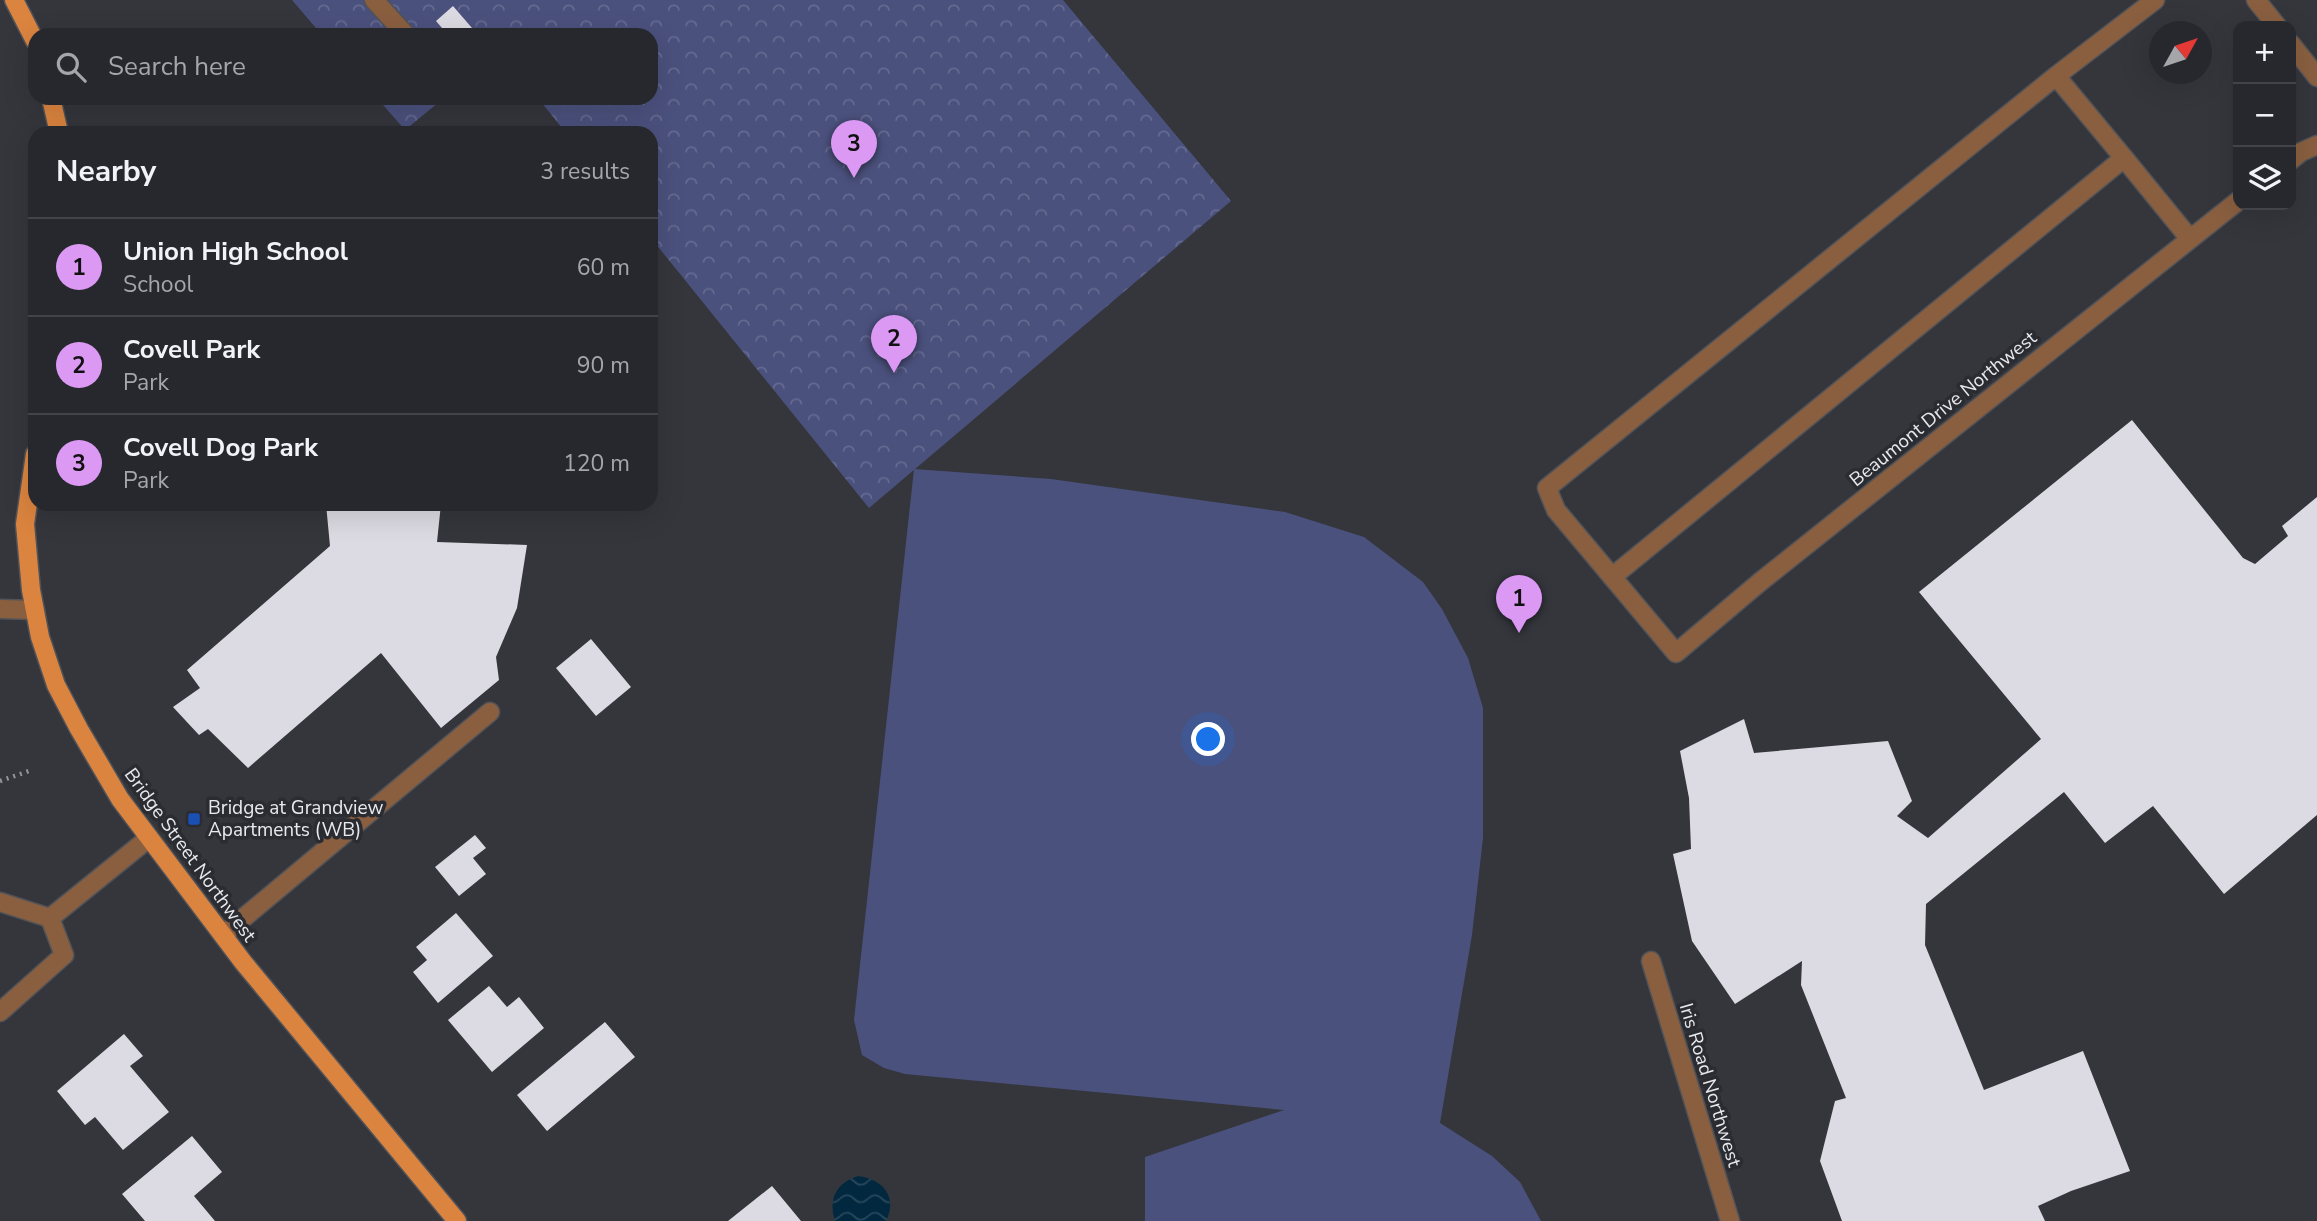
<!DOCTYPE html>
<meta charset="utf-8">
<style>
body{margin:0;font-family:"Nunito Sans",sans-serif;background:#2f3035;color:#f1f3f6}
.controls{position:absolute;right:21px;top:21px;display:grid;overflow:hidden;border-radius:14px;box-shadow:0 7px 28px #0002}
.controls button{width:63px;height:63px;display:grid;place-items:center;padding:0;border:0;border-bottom:2px solid #434449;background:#27282d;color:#f1f3f6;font:35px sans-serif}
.compass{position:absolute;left:2149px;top:21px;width:63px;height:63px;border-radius:50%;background:#27282d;box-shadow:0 7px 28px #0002;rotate:50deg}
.you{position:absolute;left:1209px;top:740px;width:24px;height:24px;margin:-18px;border:5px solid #fff;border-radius:50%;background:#1a73e8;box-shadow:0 0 0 10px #1a73e833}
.badge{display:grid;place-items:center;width:46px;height:46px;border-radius:50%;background:#dc99f4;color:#111;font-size:23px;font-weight:700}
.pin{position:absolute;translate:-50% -58px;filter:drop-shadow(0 2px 4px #0008)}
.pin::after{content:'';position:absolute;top:37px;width:24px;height:21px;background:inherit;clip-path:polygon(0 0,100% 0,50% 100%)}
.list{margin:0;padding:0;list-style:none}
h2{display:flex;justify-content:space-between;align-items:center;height:91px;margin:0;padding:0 28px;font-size:30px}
h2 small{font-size:23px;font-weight:400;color:#a4a6aa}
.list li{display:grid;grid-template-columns:46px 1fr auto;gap:21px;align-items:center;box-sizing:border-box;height:98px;padding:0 28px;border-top:2px solid #434449}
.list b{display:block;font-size:26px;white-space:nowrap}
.list p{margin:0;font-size:23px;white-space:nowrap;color:#a4a6aa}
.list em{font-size:23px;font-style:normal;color:#a4a6aa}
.icon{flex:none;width:38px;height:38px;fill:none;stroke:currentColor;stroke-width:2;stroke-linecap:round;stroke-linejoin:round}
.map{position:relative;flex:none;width:2317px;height:1221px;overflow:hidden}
.search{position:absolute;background:#27282d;box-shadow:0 7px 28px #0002;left:28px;top:28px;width:630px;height:77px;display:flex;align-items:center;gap:18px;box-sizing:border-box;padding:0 24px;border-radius:21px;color:#a4a6aa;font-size:26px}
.panel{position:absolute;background:#27282d;box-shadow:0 7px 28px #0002;left:28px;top:126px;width:630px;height:385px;border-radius:21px}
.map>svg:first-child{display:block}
.park{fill:url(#park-crowns)}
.pitch{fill:#4b517d}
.water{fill:url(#water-waves)}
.building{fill:#dcdae2}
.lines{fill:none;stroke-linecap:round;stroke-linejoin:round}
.minor-casing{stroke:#515358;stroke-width:21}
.major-casing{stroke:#515358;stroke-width:21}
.path{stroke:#95969b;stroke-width:4.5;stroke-dasharray:2 5;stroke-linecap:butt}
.minor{stroke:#8a5f40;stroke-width:18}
.major{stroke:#db843f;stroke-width:18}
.transit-dot{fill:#1a4fb4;stroke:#2a2c32;stroke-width:2.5}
.labels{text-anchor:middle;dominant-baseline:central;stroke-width:7;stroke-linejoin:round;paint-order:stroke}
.street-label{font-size:19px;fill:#e8e9ed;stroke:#2a2c32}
.poi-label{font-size:19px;fill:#e8e9ed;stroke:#2a2c32;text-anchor:start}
</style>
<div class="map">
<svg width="2317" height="1221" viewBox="0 0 2317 1221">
<defs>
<pattern id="park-crowns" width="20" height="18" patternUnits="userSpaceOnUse" patternTransform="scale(1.75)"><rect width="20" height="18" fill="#4b517d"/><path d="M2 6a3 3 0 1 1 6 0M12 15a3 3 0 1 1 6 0" fill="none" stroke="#656a90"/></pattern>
<pattern id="water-waves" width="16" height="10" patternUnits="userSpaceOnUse" patternTransform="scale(1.75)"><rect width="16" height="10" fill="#02283f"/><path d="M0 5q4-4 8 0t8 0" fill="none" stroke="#27475b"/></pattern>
</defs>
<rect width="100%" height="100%" fill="#34363c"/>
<path class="park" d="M292,0H1063L1231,201L869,508L651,238V133H566L538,98H651V35H322Z
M377,98H444L405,130Z"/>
<path class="pitch" d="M914,469L1051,479L1285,512L1364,537L1423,582L1442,609L1468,658L1483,708V838L1472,935L1440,1123L1492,1156L1520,1182L1541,1221H1145V1157L1284,1110L905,1074L884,1068L862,1055L854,1020Z"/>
<path class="water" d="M858,1176C883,1179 898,1197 886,1221H835C828,1199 836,1183 858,1176Z"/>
<path class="building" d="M453,6L472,28L464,35H448L436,21Z
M2132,420L2243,558L2255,564L2288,536L2282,526L2317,497V815L2224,894L2153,806L2105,843L2064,792L1926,904L1925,945L1984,1090L2083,1051L2130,1171L2071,1191L2038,1206L2045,1221H1842L1820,1161L1835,1101L1846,1098L1801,985L1802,961L1735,1004L1692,941L1673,854L1691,849L1689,798L1680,751L1744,719L1754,753L1888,741L1912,801L1897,816L1928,838L2041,739L1919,592Z
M326,504H441L437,542L527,545L517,608L496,657L499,680L441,728L381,653L248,768L208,729L199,735L173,707L200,688L187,670L330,546Z
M591,639L631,687L596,716L556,668Z
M475,835L486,848L473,858L486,874L459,896L435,867Z
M456,913L493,956L438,1003L413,972L427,960L416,947Z
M489,986L507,1007L519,997L544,1028L492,1072L448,1020Z
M605,1022L635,1057L547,1131L517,1095Z
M124,1034L143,1056L130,1066L169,1112L123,1150L95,1117L85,1125L57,1091Z
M192,1136L222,1172L194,1196L215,1221H145L122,1194Z
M772,1186L801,1221H728Z"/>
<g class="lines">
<g class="minor-casing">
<path id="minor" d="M374,0L406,35
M2155,0L2056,76L1547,488L1556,510L1676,653L1760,582L2238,201
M2256,0L2277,26
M2291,44L2317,77
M2124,158L2190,239
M2291,160L2301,152L2317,145
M1612,577L2124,158L2056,76
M0,609L35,610
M0,902L50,918L149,838
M223,935L490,712
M1651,961L1730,1221
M0,1012L64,955L50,918"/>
</g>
<g class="major-casing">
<path id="major" d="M14,0L35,41
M51,98L59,133
M35,454L25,524L31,590L40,637L56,685L79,729L120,799L243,962L457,1221"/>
</g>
<path class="path" d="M0,781L29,771"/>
<use href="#minor" class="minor"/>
<use href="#major" class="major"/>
</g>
<rect class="transit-dot" x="187" y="812" width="14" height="14" rx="3.5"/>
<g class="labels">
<g class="street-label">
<text transform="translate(1943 409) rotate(-39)">Beaumont Drive Northwest</text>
<text transform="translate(190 855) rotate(54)">Bridge Street Northwest</text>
<text transform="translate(1710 1085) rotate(73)">Iris Road Northwest</text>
</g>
<g class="poi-label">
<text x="208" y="808">Bridge at Grandview<tspan x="208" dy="22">Apartments (WB)</tspan></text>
</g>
</g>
</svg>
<div class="controls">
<button>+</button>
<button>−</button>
<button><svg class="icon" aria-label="layers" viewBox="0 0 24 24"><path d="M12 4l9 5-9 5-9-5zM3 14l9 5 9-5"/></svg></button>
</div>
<svg class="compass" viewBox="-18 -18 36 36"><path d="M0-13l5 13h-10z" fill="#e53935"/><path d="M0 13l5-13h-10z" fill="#a4a6aa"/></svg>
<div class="you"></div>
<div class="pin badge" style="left:1519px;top:633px">1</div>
<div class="pin badge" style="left:894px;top:373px">2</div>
<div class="pin badge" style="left:854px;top:178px">3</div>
<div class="search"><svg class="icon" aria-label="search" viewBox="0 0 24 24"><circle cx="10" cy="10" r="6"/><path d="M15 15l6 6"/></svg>Search here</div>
<section class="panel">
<h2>Nearby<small>3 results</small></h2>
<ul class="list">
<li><span class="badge">1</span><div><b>Union High School</b><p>School</p></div><em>60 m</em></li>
<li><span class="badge">2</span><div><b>Covell Park</b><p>Park</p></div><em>90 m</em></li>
<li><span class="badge">3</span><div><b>Covell Dog Park</b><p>Park</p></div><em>120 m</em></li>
</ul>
</section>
</div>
